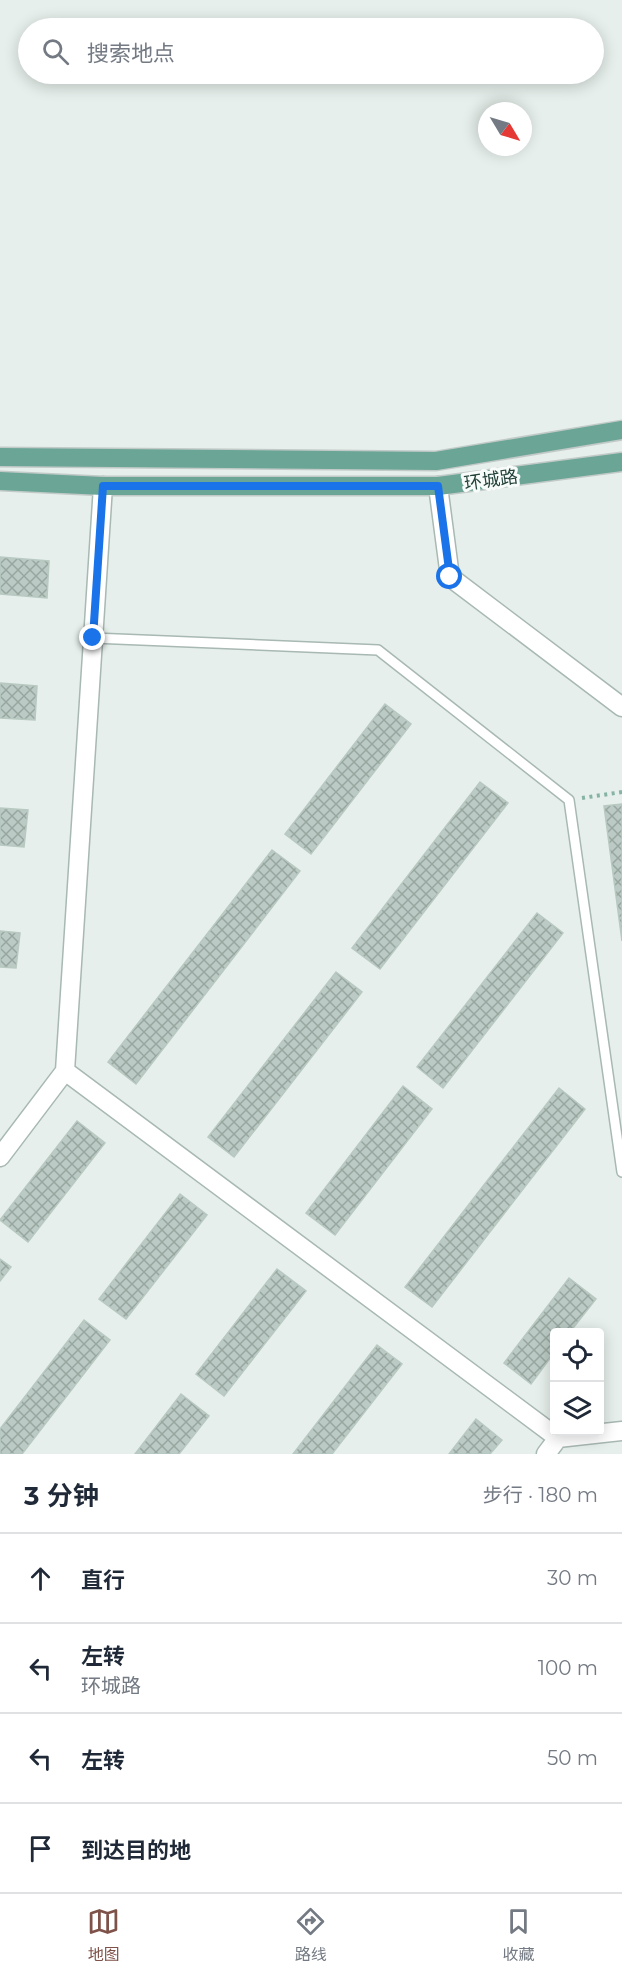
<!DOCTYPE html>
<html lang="zh">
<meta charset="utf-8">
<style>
body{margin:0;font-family:Montserrat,"Noto Sans SC",sans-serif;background:#f6f6f7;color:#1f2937}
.controls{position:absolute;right:18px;bottom:18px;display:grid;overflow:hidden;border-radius:6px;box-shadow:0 3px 15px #0003}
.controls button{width:54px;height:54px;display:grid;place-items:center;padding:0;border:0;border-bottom:2px solid #e0e1e3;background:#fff;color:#1f2937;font:30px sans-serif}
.compass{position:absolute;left:478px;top:102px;width:54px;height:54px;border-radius:50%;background:#fff;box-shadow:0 3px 15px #0003;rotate:128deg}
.stop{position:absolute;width:18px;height:18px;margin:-14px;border:4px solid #1a73e8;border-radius:50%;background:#fff}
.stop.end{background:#1a73e8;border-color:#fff;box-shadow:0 2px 6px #0008}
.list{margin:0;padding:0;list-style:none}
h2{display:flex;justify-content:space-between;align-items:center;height:78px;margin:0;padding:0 24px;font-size:26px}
h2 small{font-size:20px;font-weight:400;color:#747a83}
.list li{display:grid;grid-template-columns:39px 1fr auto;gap:18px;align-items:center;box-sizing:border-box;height:90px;padding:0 24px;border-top:2px solid #e0e1e3}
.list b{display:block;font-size:22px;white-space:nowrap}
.list p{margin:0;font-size:20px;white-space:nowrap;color:#747a83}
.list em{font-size:20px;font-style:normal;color:#747a83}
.icon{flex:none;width:33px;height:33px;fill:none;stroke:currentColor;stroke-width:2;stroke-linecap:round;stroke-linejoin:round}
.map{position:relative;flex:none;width:622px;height:1454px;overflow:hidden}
.search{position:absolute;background:#fff;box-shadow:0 3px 15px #0003;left:18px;right:18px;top:18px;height:66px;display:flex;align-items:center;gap:15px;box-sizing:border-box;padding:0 21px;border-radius:33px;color:#747a83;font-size:22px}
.sheet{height:438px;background:#fff}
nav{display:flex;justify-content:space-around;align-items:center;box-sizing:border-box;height:84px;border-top:2px solid #e0e1e3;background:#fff;font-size:16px;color:#747a83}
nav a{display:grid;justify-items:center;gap:3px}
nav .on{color:#7f5249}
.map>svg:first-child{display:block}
.building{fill:url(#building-cross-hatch);stroke:#b8c9c2;stroke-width:1.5}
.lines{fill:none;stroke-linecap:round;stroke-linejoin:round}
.service-casing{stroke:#a8b8b2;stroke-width:12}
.minor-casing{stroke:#a8b8b2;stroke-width:21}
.primary-casing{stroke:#c2cac8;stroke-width:21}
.path{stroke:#86b3a5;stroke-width:4;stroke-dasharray:3 4.5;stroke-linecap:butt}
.service{stroke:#fff;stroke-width:9}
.minor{stroke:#fff;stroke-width:18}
.primary{stroke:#6aa596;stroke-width:18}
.route{stroke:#1a73e8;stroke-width:8}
.labels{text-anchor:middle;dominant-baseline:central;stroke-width:6;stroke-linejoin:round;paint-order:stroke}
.street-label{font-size:18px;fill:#24423a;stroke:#f7fbf9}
</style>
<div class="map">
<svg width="622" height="1454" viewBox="0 0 622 1454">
<defs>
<pattern id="building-cross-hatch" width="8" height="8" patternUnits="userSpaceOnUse" patternTransform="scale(1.5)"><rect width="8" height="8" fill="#bbcac4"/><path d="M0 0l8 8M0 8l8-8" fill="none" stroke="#98a6a0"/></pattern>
</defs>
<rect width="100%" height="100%" fill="#e6efeb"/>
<path class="building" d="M0,557L49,561L47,598L0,594Z
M0,683L37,686L35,720L0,718Z
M385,704L411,724L311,854L285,834Z
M480,782L508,803L380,969L352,948Z
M622,804V941L604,806Z
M0,808L28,810L24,847L0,845Z
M272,850L300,871L136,1084L108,1062Z
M537,913L563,933L443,1088L417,1067Z
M0,931L20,933L16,968L0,967Z
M336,972L362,992L234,1157L208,1137Z
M403,1086L432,1109L335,1235L306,1213Z
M559,1088L585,1109L432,1307L405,1287Z
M77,1121L105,1143L28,1242L0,1220Z
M180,1194L207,1215L126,1319L99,1299Z
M0,1259L11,1267L0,1281Z
M277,1269L306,1291L224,1396L196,1374Z
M569,1278L596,1299L570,1332H554V1353L531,1384L504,1363Z
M84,1320L110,1340L22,1454H0V1429Z
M377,1345L402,1364L332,1454H293Z
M181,1394L209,1416L179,1454H135Z
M476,1419L502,1440L490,1454H449Z"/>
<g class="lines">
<g class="service-casing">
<path id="service" d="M93,638L378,650L569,800L622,1172"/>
</g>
<g class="minor-casing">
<path id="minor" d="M103,486L65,1071L558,1438L622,1431
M438,486L450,577L622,707
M0,1157L65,1071
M546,1454L558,1438"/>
</g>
<g class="primary-casing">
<path id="primary" d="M0,457L436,461L622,430
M0,481L103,486H438L622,462"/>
</g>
<path class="path" d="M582,798L622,792"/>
<use href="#service" class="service"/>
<use href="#minor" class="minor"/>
<use href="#primary" class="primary"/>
</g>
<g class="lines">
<path class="route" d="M93,638L103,486H438L450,577"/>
</g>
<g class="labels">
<g class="street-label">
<text transform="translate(491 480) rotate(-8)">环城路</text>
</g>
</g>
</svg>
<div class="controls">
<button><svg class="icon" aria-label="locate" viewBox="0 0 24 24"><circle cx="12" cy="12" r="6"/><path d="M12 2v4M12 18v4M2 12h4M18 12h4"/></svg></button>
<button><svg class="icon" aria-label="layers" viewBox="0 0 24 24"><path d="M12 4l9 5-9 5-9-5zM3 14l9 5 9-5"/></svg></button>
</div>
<svg class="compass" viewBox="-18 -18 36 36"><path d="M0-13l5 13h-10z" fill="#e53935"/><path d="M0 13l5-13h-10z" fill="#747a83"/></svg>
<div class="stop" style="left:450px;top:577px"></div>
<div class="stop end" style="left:93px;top:638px"></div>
<div class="search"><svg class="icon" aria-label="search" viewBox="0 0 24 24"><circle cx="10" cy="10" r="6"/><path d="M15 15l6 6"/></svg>搜索地点</div>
</div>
<section class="sheet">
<h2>3 分钟<small>步行 · 180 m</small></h2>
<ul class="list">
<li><svg class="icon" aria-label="ahead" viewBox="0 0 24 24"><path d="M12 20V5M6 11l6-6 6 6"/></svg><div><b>直行</b></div><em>30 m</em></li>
<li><svg class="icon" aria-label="left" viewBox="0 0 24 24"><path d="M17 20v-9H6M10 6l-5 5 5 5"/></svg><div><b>左转</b><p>环城路</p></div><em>100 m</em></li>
<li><svg class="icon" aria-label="left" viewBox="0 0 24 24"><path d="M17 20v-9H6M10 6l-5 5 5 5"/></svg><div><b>左转</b></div><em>50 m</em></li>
<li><svg class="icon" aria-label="arrive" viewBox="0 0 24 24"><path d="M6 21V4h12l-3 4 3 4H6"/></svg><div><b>到达目的地</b></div></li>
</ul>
</section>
<nav>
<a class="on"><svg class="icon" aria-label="map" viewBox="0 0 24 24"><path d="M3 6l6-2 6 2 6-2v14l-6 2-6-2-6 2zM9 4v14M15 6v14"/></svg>地图</a>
<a><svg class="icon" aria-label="directions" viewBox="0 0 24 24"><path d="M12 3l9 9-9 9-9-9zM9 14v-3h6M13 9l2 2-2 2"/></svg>路线</a>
<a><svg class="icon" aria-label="saved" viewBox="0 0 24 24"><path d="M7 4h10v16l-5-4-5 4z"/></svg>收藏</a>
</nav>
